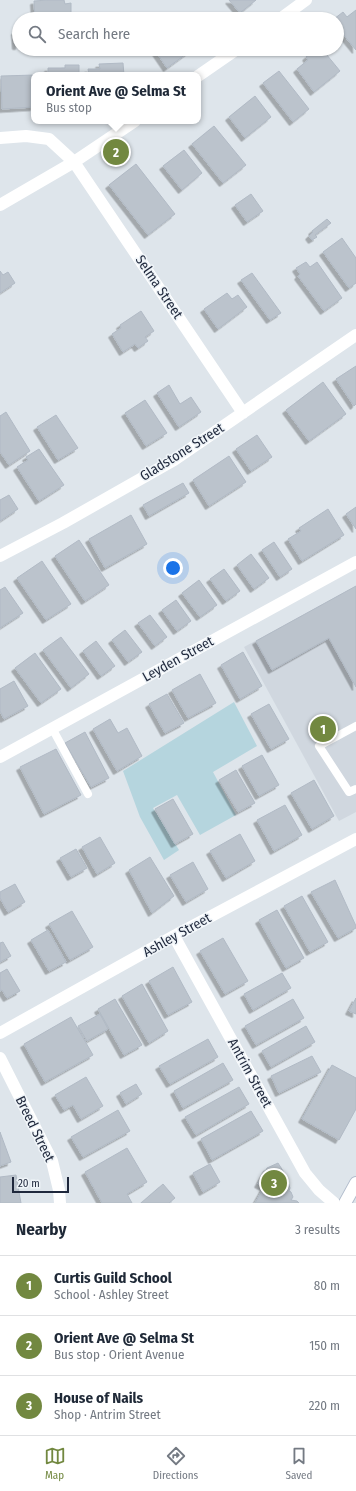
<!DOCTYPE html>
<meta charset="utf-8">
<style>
body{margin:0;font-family:"Fira Sans Condensed",sans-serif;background:#f6f6f7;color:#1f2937}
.scale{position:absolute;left:12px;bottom:10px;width:57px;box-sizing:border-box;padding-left:4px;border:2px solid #1f283c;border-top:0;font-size:11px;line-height:14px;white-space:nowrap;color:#1f283c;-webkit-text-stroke:3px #eff4f8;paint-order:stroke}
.you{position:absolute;left:173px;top:568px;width:14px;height:14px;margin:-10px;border:3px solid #fff;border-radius:50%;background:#1a73e8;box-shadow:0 0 0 6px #1a73e833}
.badge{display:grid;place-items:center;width:26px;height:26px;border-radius:50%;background:#728840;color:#fff;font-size:13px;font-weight:700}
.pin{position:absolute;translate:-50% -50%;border:2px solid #fff;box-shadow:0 1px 4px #0006}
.popup{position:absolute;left:31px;top:72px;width:170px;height:52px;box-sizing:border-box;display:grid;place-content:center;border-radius:8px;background:#fff;filter:drop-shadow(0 1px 3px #0005);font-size:13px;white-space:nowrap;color:#747a83}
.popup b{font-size:15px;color:#1f2937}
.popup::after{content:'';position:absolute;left:50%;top:100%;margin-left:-8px;border:8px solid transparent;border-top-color:#fff}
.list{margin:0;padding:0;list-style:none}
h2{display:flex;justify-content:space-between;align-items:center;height:52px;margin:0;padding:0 16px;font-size:17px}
h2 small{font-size:13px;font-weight:400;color:#747a83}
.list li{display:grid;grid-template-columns:26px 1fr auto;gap:12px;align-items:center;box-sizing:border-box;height:60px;padding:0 16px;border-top:1px solid #e0e1e3}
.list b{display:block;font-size:15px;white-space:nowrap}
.list p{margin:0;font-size:13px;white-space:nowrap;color:#747a83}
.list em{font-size:13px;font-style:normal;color:#747a83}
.icon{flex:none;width:22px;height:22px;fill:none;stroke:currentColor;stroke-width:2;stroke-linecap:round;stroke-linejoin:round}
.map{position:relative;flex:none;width:356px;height:1203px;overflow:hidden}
.search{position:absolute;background:#fff;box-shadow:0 1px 3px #0004;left:12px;right:12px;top:12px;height:44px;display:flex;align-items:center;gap:10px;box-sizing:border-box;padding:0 14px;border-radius:22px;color:#747a83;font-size:15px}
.sheet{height:232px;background:#fff}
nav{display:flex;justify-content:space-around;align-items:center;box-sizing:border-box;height:56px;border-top:1px solid #e0e1e3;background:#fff;font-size:11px;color:#747a83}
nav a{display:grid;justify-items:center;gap:2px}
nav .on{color:#728840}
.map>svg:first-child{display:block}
.built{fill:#d0d7df}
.green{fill:#b5d5de}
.building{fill:#bbc3cc;stroke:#b1bac5;filter:url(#shadow)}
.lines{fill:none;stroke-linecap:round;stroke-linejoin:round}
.secondary-casing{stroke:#b1bccc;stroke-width:14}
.lane{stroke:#fff;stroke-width:8}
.street{stroke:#fff;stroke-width:12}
.secondary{stroke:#fff;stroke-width:12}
.labels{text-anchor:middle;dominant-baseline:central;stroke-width:3;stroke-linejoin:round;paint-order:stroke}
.street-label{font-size:14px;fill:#1f283c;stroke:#eff4f8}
</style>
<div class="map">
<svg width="356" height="1203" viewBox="0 0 356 1203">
<defs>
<filter id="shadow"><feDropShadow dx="-3.5" dy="3.5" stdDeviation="0" flood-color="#0004"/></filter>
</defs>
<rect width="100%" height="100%" fill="#dee5eb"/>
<path class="built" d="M356,586V812L339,821L244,647Z"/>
<path class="green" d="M234,702L257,746L213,772L236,815L200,835L177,795L153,808L179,850L164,860L140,817L123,771Z"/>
<path class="building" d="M48,0H64L65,4L71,3V14H67V19H35L34,1Z
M229,0H256L240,13Z
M356,10V50L337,27V19H334L343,12L347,17Z
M19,30V46H16L15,31Z
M154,49H193L167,68Z
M316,49H322L340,71L314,92L297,69L308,60L306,57Z
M123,63L124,75H89L88,69H100L99,64Z
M65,65H79V75H48V68H65Z
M279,71L309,109L293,122L263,83Z
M34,75V107L2,109L1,76L35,75Z
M255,96L271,117L245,138L229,117Z
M214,126L246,165L223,183L192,144Z
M184,150L202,173L182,190L163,166Z
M136,164L175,214L148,235L109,185Z
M251,194L263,211L247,222L235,205Z
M327,219L331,223L315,235L317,237L312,240L309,236L313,232L312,231Z
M342,238L356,258V283L349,288L323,252Z
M306,262L310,267L317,262L342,298L324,311L298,276L300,274L296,268Z
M0,271L3,275L8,272L15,283L0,293Z
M252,273L281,313L270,320L241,280Z
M227,293L232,299L238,295L247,307L218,329L204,309Z
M141,311L154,331L145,337L148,341L138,348L135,344L123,352L112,334L121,328L120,325Z
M356,366V404L354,406L336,379Z
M323,382L346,414L309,441L286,410Z
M169,385L180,404L191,397L201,412L179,427L157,393Z
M145,400L167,433L146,446L125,413Z
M6,412L30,451L9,465L0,452V416Z
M56,415L78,448L58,460L37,427Z
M257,435L272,457L251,471L236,449Z
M39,449L64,485L39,501L17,467L28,460L26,457Z
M229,456L246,482L209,506L193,480Z
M183,483L189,493L149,516L143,505Z
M9,495L18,509L0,521V500Z
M356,507V529L346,514Z
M328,509L344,535L302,561L288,539L301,531L299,528Z
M131,515L147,544L105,568L89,539Z
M79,540L109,585L85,601L55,556Z
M274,542L292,569L280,577L262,550Z
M251,554L269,578L254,589L237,565Z
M42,561L71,604L46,620L17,578Z
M224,569L240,591L226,601L210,579Z
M199,580L217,605L200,617L182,593Z
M356,586V687L329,638L272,670L256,641Z
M5,587L23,613L0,628V590Z
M176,600L191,621L177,631L162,610Z
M150,615L167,637L155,646L138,623Z
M125,630L142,652L128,662L112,640Z
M61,637L89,674L71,688L43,650Z
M96,641L115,666L101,676L83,651Z
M243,652L262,686L240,699L221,665Z
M35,653L61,689L41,703L15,668Z
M200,674L216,703L188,718L172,690Z
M14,681L28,706L4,719L0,711V689Z
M167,694L184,723L165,733L149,704Z
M269,704L289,739L271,749L251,714Z
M110,719L118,733L127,728L142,756L117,771L93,729Z
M85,732L109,778L91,787L65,743Z
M56,749L81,795L44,814L20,767Z
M262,755L279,785L259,796L242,766Z
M236,770L255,803L238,812L219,780Z
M314,780L334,816L312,829L291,793Z
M173,799L193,834L175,844L155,809Z
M285,805L302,835L274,851L257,820Z
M240,834L255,861L226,878L210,851Z
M100,837L115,863L97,874L82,847Z
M76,849L87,868L71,877L60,858Z
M150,857L174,896L152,913L129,870Z
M193,862L208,889L186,902L170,875Z
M335,880L356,926V928L338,938L311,892Z
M15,884L25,902L8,912L0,898V892Z
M302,896L328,942L310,952L284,906Z
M277,910L304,958L286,968L259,920Z
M72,911L93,947L70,960L49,924Z
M48,930L66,962L49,971L31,940Z
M223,938L248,981L225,994L200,951Z
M3,942L11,956L0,962V943Z
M173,967L192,1002L168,1015L149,981Z
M7,969L20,991L7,998L2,990L0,991V973Z
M282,973L291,988L253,1010L244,994Z
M142,984L168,1031L149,1043L122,996Z
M356,998V1014L349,1011Z
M115,999L142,1045L124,1055L98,1009Z
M293,999L304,1018L256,1045L245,1026Z
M100,1014L108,1029L87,1041L78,1026Z
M71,1017L93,1055L45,1082L24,1044Z
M306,1026L315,1042L271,1067L262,1051Z
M208,1039L218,1057L170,1084L159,1066Z
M312,1056L321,1072L279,1093L271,1076Z
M223,1063L233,1080L183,1108L174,1091Z
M332,1065L356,1078V1109L339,1140L302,1119Z
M86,1077L103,1106L81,1119L73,1105L64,1110L55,1095Z
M136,1084L142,1094L126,1104L120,1093Z
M239,1087L249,1104L196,1135L185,1117Z
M118,1110L130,1131L83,1157L71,1137Z
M251,1111L263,1131L212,1160L201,1139Z
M0,1132L11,1162L0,1166Z
M127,1148L147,1182L127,1194L132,1203H102L85,1172Z
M278,1163L285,1174L282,1179L288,1182L290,1188L289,1191L291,1192L293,1197L291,1200L297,1201L299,1203H255L264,1187L258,1184L267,1168Z
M210,1164L220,1182L203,1192L193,1173Z
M16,1175L21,1203H0V1177Z
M163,1184L175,1198L169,1203H141Z"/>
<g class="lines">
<g class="secondary-casing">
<path id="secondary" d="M345,1203L356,1183"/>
</g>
<path class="lane" d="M356,726L319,746L349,792L356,789
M52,728L88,794"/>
<path class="street" d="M280,19L306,0
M198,76L237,49
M0,138L26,136L49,139L74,162L243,413
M0,205L74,162L135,121
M0,556L63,523L174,460L356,335
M0,757L356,562
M174,936L305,1173L319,1190L334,1203
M0,1033L174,936L356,839
M0,1058L52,1161L59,1190L60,1203"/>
<use href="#secondary" class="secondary"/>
</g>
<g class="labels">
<g class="street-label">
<text transform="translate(159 287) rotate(56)">Selma Street</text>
<text transform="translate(182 452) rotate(-32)">Gladstone Street</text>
<text transform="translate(178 659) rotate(-29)">Leyden Street</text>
<text transform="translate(177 935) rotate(-29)">Ashley Street</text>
<text transform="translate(250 1073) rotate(61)">Antrim Street</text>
<text transform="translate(35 1129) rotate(64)">Breed Street</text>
</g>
</g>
</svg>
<div class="scale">20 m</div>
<div class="you"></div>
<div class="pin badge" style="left:323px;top:729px">1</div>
<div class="pin badge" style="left:116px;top:152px">2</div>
<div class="popup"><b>Orient Ave @ Selma St</b>Bus stop</div>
<div class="pin badge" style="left:274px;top:1183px">3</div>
<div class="search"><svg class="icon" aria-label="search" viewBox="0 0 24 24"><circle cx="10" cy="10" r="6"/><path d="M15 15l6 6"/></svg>Search here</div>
</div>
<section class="sheet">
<h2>Nearby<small>3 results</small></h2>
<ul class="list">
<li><span class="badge">1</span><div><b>Curtis Guild School</b><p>School · Ashley Street</p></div><em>80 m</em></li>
<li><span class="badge">2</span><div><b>Orient Ave @ Selma St</b><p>Bus stop · Orient Avenue</p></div><em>150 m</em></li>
<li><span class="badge">3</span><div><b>House of Nails</b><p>Shop · Antrim Street</p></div><em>220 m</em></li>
</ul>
</section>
<nav>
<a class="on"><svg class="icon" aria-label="map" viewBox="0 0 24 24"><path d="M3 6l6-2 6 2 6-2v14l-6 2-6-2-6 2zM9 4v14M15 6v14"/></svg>Map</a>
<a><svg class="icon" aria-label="directions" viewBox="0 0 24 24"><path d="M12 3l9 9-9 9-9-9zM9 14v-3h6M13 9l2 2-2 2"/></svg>Directions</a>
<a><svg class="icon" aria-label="saved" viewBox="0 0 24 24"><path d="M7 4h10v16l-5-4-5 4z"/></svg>Saved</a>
</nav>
